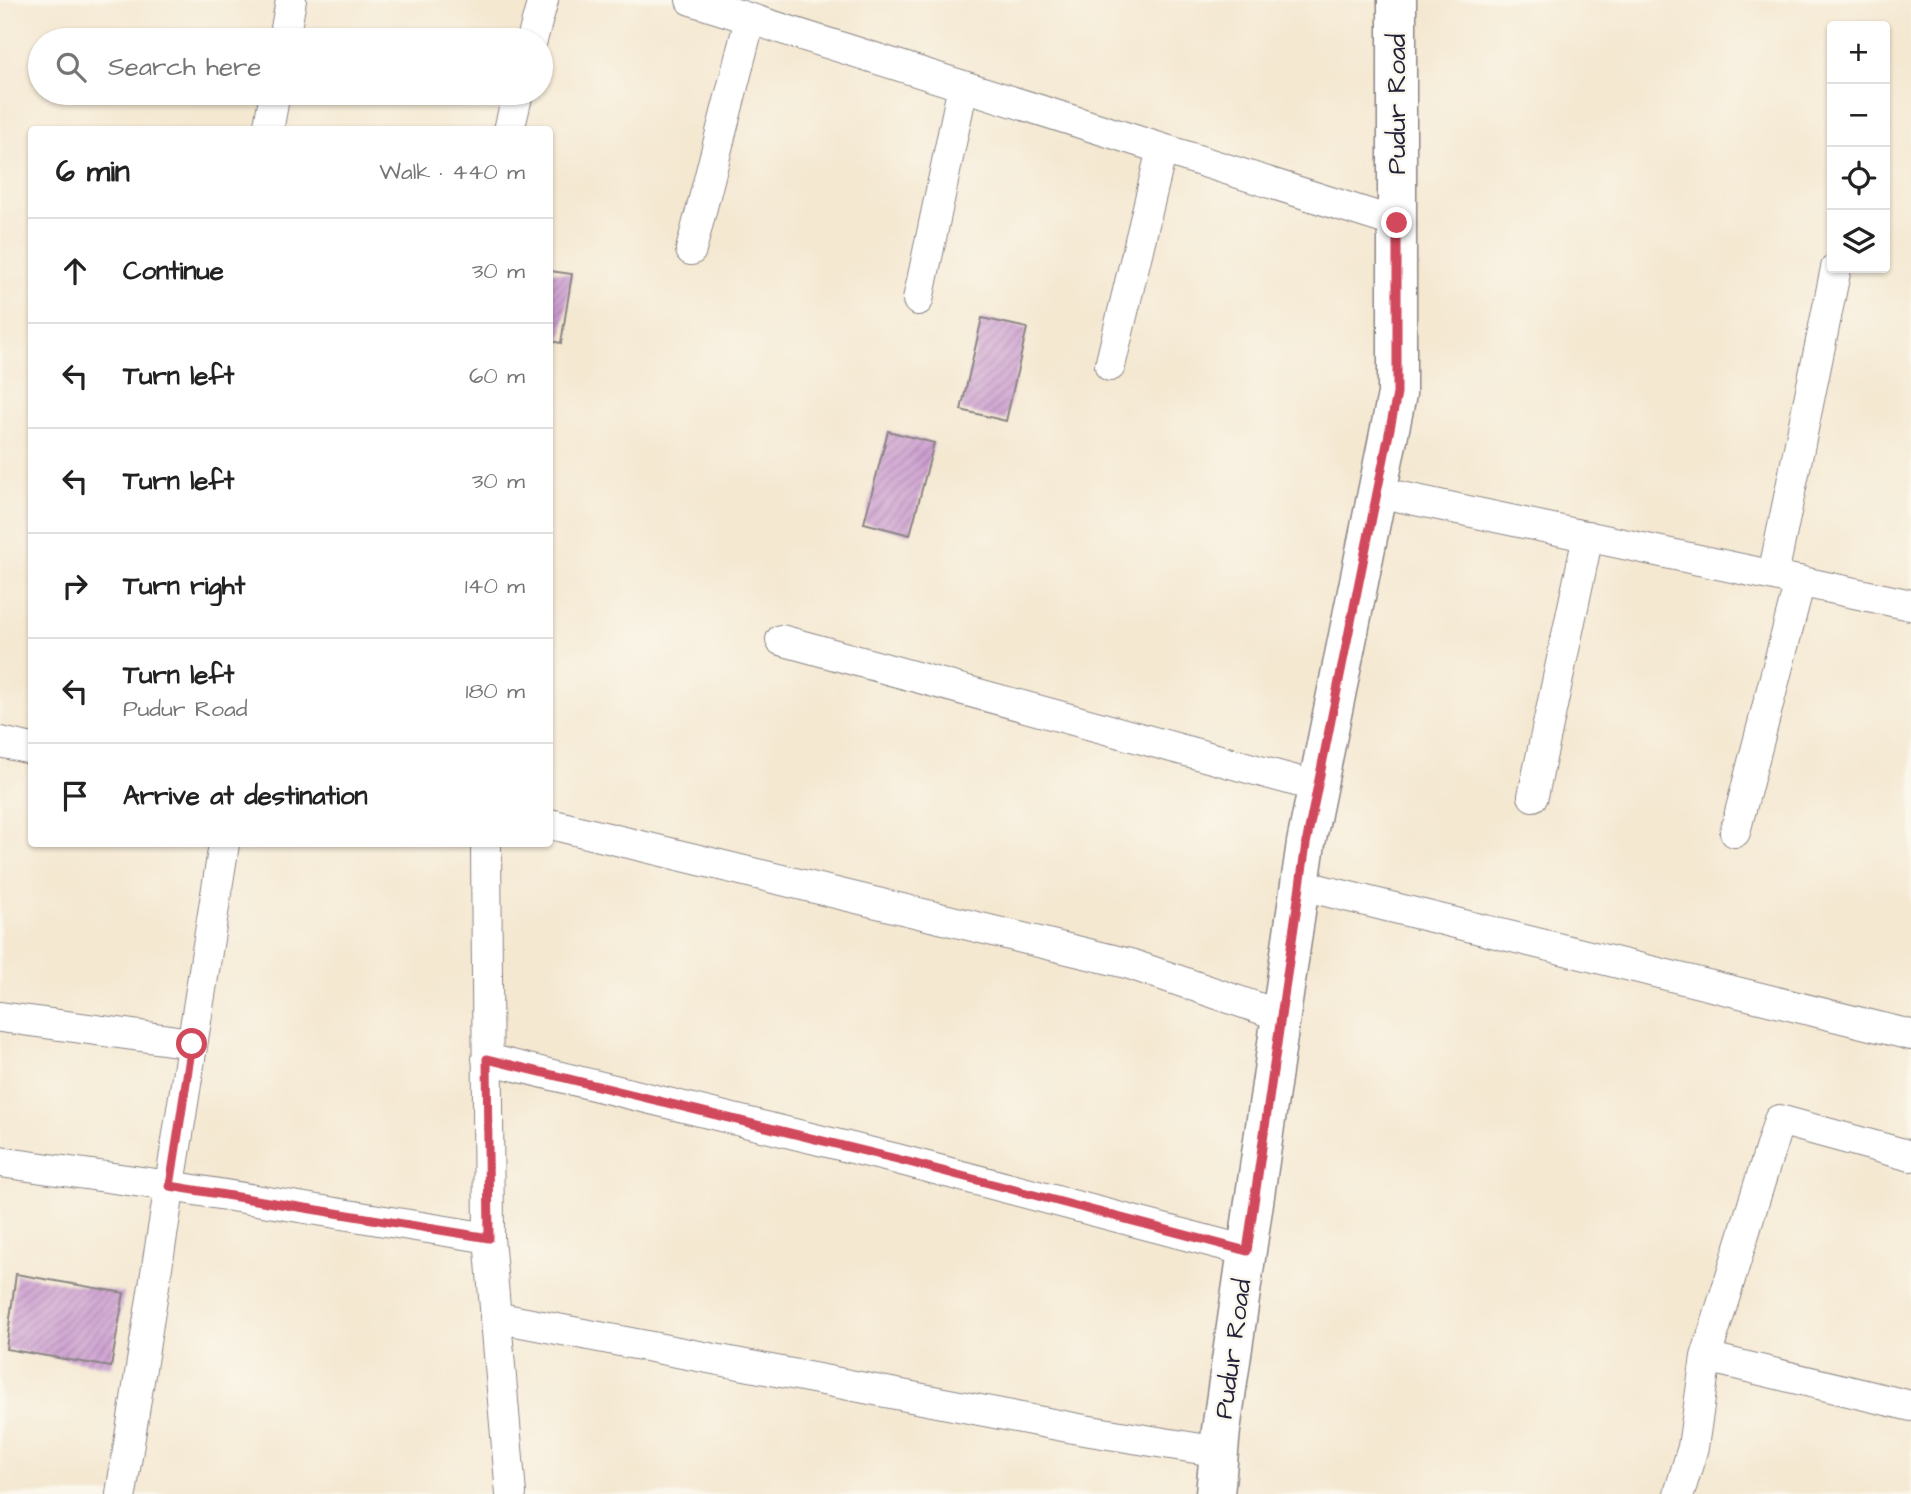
<!DOCTYPE html>
<meta charset="utf-8">
<style>
body{margin:0;font-family:"Architects Daughter",sans-serif;background:#f6f6f6;color:#222}
.controls{position:absolute;right:21px;top:21px;display:grid;overflow:hidden;border-radius:7px;box-shadow:0 2px 5px #0004}
.controls button{width:63px;height:63px;display:grid;place-items:center;padding:0;border:0;border-bottom:2px solid #e0e0e0;background:#fff;color:#222;font:35px sans-serif}
.stop{position:absolute;width:21px;height:21px;margin:-16px;border:5px solid #d1495b;border-radius:50%;background:#fff}
.stop.end{background:#d1495b;border-color:#fff;box-shadow:0 2px 7px #0008}
.list{margin:0;padding:0;list-style:none}
h2{display:flex;justify-content:space-between;align-items:center;height:91px;margin:0;padding:0 28px;font-size:30px}
h2 small{font-size:23px;font-weight:400;color:#767676}
.list li{display:grid;grid-template-columns:46px 1fr auto;gap:21px;align-items:center;box-sizing:border-box;height:105px;padding:0 28px;border-top:2px solid #e0e0e0}
.list b{display:block;font-size:26px;white-space:nowrap}
.list p{margin:0;font-size:23px;white-space:nowrap;color:#767676}
.list em{font-size:23px;font-style:normal;color:#767676}
.icon{flex:none;width:38px;height:38px;fill:none;stroke:currentColor;stroke-width:2;stroke-linecap:round;stroke-linejoin:round}
.map{position:relative;flex:none;width:1911px;height:1494px;overflow:hidden}
.search{position:absolute;background:#fff;box-shadow:0 2px 5px #0004;left:28px;top:28px;width:525px;height:77px;display:flex;align-items:center;gap:18px;box-sizing:border-box;padding:0 24px;border-radius:38px;color:#767676;font-size:26px}
.panel{position:absolute;background:#fff;box-shadow:0 2px 5px #0004;left:28px;top:126px;width:525px;height:721px;border-radius:7px}
.map>svg:first-child{display:block}
.building{fill:url(#building-hatch)}
.lines{fill:none;stroke-linecap:round;stroke-linejoin:round}
.street-casing{stroke:#8b8586;stroke-width:32}
.secondary-casing{stroke:#8b8586;stroke-width:41}
.street{stroke:#fff;stroke-width:30}
.secondary{stroke:#fff;stroke-width:38}
.route{stroke:#d1495b;stroke-width:9}
.labels{text-anchor:middle;dominant-baseline:central;stroke-width:5;stroke-linejoin:round;paint-order:stroke}
.street-label{font-size:26px;fill:#22223b;stroke:#fbf7ec}
</style>
<div class="map">
<svg width="1911" height="1494" viewBox="0 0 1911 1494">
<defs>
<pattern id="building-hatch" width="6" height="6" patternUnits="userSpaceOnUse" patternTransform="scale(1.75)"><rect width="6" height="6" fill="#cb9bcf"/><path d="M-1 1l2-2M0 6l6-6M5 7l2-2" fill="none" stroke="#a47ea9"/></pattern>
</defs>
<rect width="100%" height="100%" fill="#fbf7ec"/>
<filter id="ink" filterUnits="userSpaceOnUse"><feTurbulence type="fractalNoise" baseFrequency=".0143" numOctaves="2"/><feDisplacementMap in="SourceGraphic" scale="14" xChannelSelector="R" yChannelSelector="G"/><feConvolveMatrix kernelMatrix="1 2 1 2 8 2 1 2 1" color-interpolation-filters="sRGB"/></filter>
<filter id="wash" filterUnits="userSpaceOnUse"><feTurbulence type="fractalNoise" baseFrequency=".00686" numOctaves="4" result="noise"/><feDisplacementMap in="SourceGraphic" scale="28" xChannelSelector="R" yChannelSelector="G"/><feGaussianBlur stdDeviation="1.57" result="paint"/><feColorMatrix in="noise" values="0 0 0 0 0 0 0 0 0 0 0 0 0 0 0 0 0 1.4 0 .05"/><feComposite in="paint" operator="in"/></filter>
<g filter="url(#wash)">
<rect width="100%" height="100%" fill="#f4e8d1"/>
<g id="blocks">
<path class="building" d="M550,271L572,274L561,343L550,341Z
M982,318L1027,328L1006,421L961,410Z
M888,431L934,443L910,535L864,523Z
M16,1274L124,1293L111,1367L6,1349Z"/>
</g>
</g>
<g filter="url(#ink)">
<use href="#blocks" fill-opacity="0" stroke="#8b8586" stroke-width="2"/>
<g class="lines">
<g class="street-casing">
<path id="street" d="M691,0L1397,223
M284,40L291,0
M532,40L543,0
M268,130L275,93
M509,130L518,93
M691,250L750,19
M918,300L963,86
M1110,366L1162,149
M1378,492L1911,605
M1773,575L1836,268
M781,640L1318,787
M0,742L32,749
M1533,796L1588,536
M550,824L1130,964L1282,1016
M1735,832L1800,581
M486,844L489,1238L511,1494
M1301,885L1911,1035
M0,1017L192,1043
M487,1059L897,1159L1247,1251
M1911,1156L1779,1120L1706,1357L1911,1406
M0,1162L170,1186L489,1238
M495,1317L1084,1430L1220,1452
M121,1494L224,844
M1679,1494L1693,1447L1706,1357"/>
</g>
<g class="secondary-casing">
<path id="secondary" d="M1215,1494L1221,1430L1306,843L1397,394V0"/>
</g>
<use href="#street" class="street"/>
<use href="#secondary" class="secondary"/>
</g>
</g>
<g class="lines" filter="url(#ink)">
<path class="route" d="M192,1044L170,1186L489,1238L487,1059L897,1159L1247,1251L1306,844L1397,394V223"/>
</g>
<g class="labels">
<g class="street-label">
<text transform="translate(1397 104) rotate(-90)">Pudur Road</text>
<text transform="translate(1233 1349) rotate(-82)">Pudur Road</text>
</g>
</g>
</svg>
<div class="controls">
<button>+</button>
<button>−</button>
<button><svg class="icon" aria-label="locate" viewBox="0 0 24 24"><circle cx="12" cy="12" r="6"/><path d="M12 2v4M12 18v4M2 12h4M18 12h4"/></svg></button>
<button><svg class="icon" aria-label="layers" viewBox="0 0 24 24"><path d="M12 4l9 5-9 5-9-5zM3 14l9 5 9-5"/></svg></button>
</div>
<div class="stop" style="left:192px;top:1044px"></div>
<div class="stop end" style="left:1397px;top:223px"></div>
<div class="search"><svg class="icon" aria-label="search" viewBox="0 0 24 24"><circle cx="10" cy="10" r="6"/><path d="M15 15l6 6"/></svg>Search here</div>
<section class="panel">
<h2>6 min<small>Walk · 440 m</small></h2>
<ul class="list">
<li><svg class="icon" aria-label="ahead" viewBox="0 0 24 24"><path d="M12 20V5M6 11l6-6 6 6"/></svg><div><b>Continue</b></div><em>30 m</em></li>
<li><svg class="icon" aria-label="left" viewBox="0 0 24 24"><path d="M17 20v-9H6M10 6l-5 5 5 5"/></svg><div><b>Turn left</b></div><em>60 m</em></li>
<li><svg class="icon" aria-label="left" viewBox="0 0 24 24"><path d="M17 20v-9H6M10 6l-5 5 5 5"/></svg><div><b>Turn left</b></div><em>30 m</em></li>
<li><svg class="icon" aria-label="right" viewBox="0 0 24 24"><path d="M7 20v-9h11M14 6l5 5-5 5"/></svg><div><b>Turn right</b></div><em>140 m</em></li>
<li><svg class="icon" aria-label="left" viewBox="0 0 24 24"><path d="M17 20v-9H6M10 6l-5 5 5 5"/></svg><div><b>Turn left</b><p>Pudur Road</p></div><em>180 m</em></li>
<li><svg class="icon" aria-label="arrive" viewBox="0 0 24 24"><path d="M6 21V4h12l-3 4 3 4H6"/></svg><div><b>Arrive at destination</b></div></li>
</ul>
</section>
</div>
